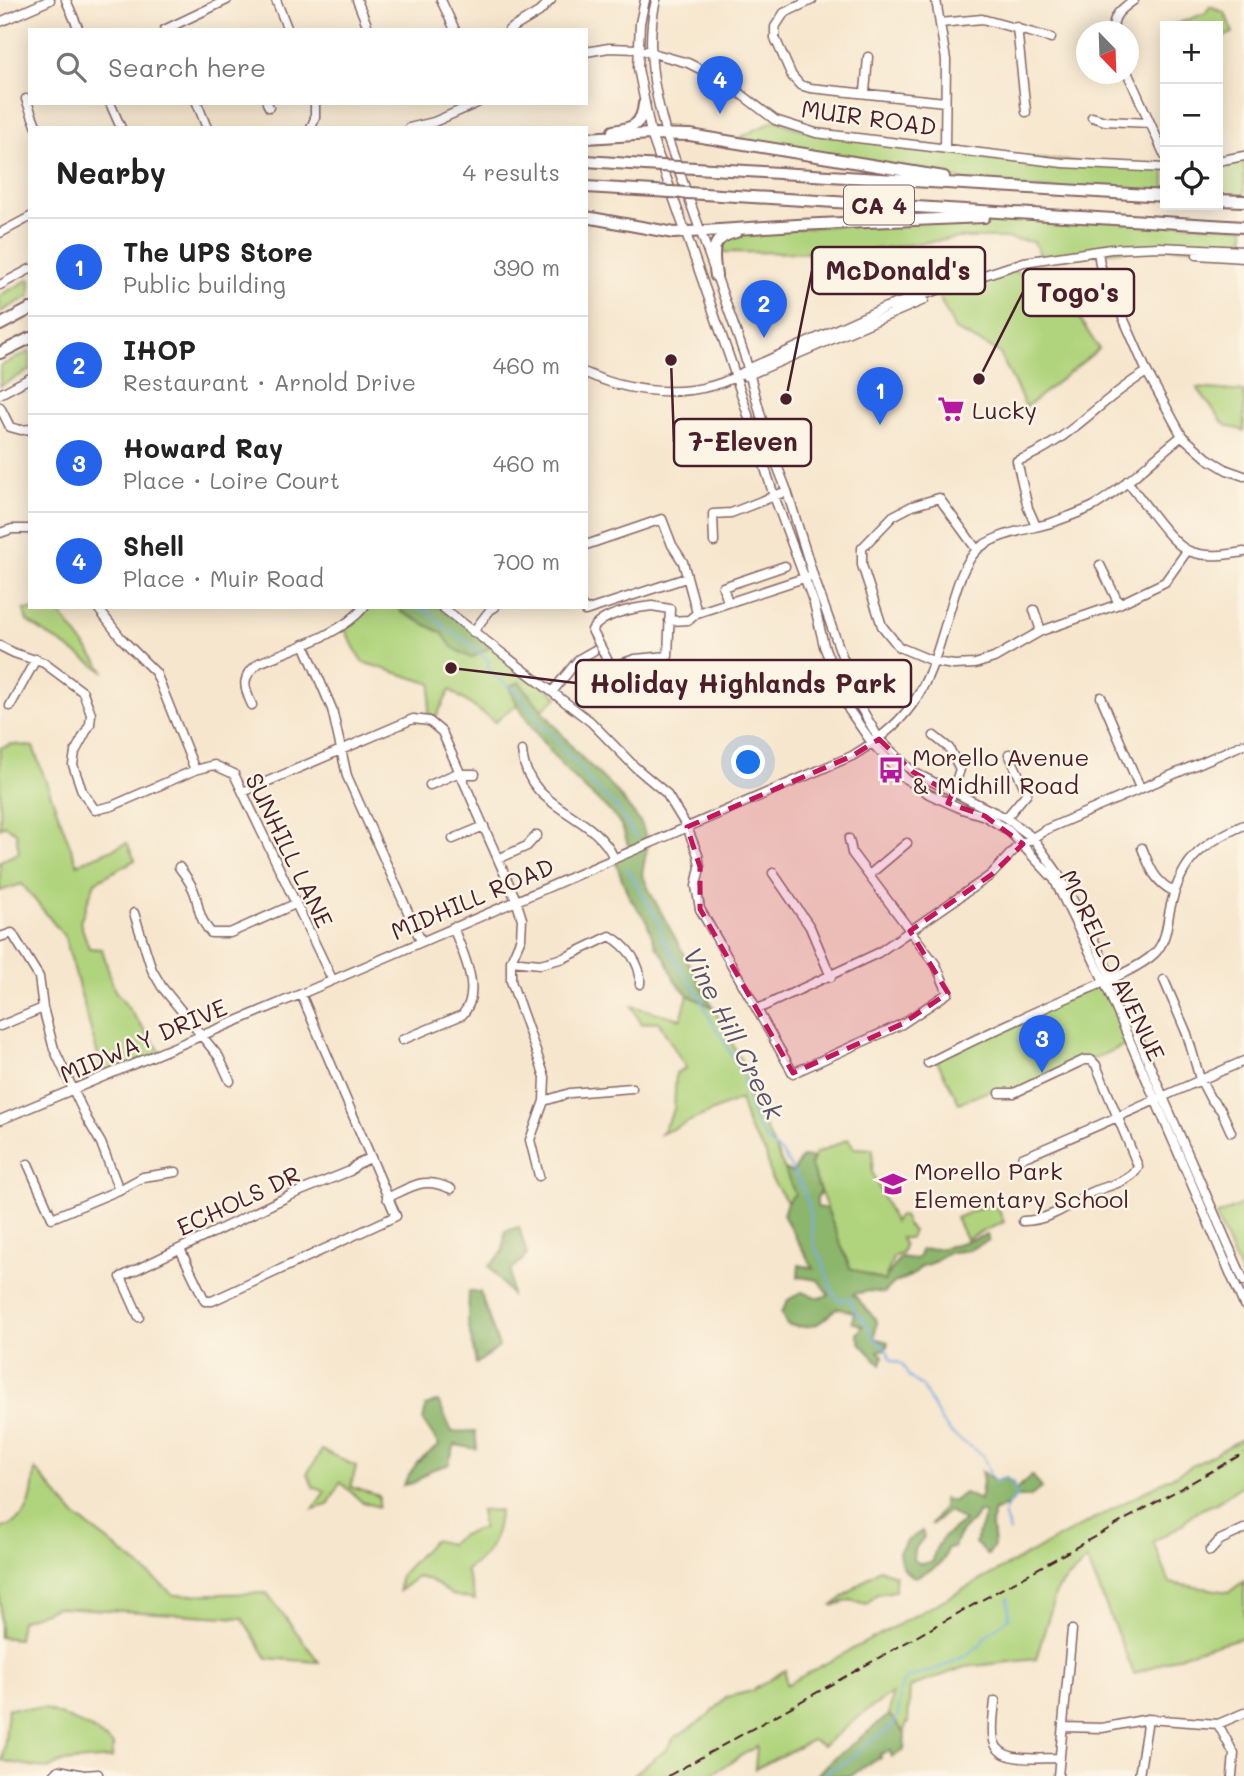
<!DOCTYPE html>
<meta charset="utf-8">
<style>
body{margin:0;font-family:Mali,sans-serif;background:#f6f6f6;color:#222}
.controls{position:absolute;right:21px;top:21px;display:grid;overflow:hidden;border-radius:0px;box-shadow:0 4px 18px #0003}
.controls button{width:63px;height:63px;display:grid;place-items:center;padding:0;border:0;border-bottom:2px solid #e0e0e0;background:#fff;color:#222;font:35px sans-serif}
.compass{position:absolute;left:1076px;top:21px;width:63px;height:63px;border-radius:50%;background:#fff;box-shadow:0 4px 18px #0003;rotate:157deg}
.you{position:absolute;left:749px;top:763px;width:24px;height:24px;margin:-18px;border:5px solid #fff;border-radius:50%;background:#1a73e8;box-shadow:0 0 0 10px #1a73e833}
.badge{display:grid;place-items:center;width:46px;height:46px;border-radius:50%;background:#2563eb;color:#fff;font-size:23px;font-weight:700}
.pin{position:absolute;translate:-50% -58px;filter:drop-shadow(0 2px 4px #0008)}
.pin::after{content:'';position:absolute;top:37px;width:24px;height:21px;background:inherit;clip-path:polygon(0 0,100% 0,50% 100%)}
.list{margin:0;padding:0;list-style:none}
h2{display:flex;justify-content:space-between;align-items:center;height:91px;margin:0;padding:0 28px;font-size:30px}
h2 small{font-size:23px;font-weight:400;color:#767676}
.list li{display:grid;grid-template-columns:46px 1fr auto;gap:21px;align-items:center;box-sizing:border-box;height:98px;padding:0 28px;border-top:2px solid #e0e0e0}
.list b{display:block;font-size:26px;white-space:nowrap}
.list p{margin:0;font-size:23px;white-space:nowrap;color:#767676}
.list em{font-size:23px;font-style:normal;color:#767676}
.icon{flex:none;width:38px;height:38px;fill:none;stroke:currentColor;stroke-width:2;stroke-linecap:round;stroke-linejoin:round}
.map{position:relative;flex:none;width:1244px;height:1776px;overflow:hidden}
.search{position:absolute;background:#fff;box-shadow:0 4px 18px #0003;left:28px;top:28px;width:560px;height:77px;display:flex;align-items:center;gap:18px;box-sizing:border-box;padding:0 24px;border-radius:0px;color:#767676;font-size:26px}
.panel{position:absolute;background:#fff;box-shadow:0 4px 18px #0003;left:28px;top:126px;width:560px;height:483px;border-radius:0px}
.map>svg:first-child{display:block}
.green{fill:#b0d47d;stroke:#7d7a54;stroke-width:2}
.forest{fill:#8cb66c;stroke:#6b6a4c;stroke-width:2}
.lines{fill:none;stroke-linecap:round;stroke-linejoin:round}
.stream{stroke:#77ade5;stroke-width:2}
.minor-casing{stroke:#866564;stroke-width:11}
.highway-casing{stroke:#866564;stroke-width:14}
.minor{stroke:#fff;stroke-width:8}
.highway{stroke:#fff;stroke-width:10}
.rail{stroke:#4a1f2b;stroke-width:2;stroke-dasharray:10 5;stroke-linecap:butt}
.highway-bridge-casing{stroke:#866564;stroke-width:14;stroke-linecap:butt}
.highway-bridge{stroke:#fff;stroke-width:10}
.marked{fill:#c2185b;fill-opacity:0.2;stroke:#c2185b;stroke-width:5;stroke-dasharray:14 9;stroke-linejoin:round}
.labels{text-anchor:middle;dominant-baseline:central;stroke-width:5;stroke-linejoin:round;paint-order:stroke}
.shield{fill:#fcf5e5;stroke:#7f5f63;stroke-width:2}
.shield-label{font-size:23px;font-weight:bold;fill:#4a1f2b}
.street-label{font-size:24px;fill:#4a1f2b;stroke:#fcf5e5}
.poi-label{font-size:24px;fill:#4a1f2b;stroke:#fcf5e5;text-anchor:start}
.water-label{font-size:26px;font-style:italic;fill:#5a516c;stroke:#fcf5e5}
.leader{fill:none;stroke:#4a1f2b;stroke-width:2.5}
.callout-dot{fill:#4a1f2b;stroke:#fcf5e5;stroke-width:2.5}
.callout{fill:#fcf5e5;stroke:#4a1f2b;stroke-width:2.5}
.callout-label{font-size:26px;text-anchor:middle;font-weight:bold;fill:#4a1f2b}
</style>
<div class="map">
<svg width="1244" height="1776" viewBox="0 0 1244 1776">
<rect width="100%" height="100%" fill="#fcf5e5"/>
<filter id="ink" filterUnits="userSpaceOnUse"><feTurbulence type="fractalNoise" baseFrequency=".0143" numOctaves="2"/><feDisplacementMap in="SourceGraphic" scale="14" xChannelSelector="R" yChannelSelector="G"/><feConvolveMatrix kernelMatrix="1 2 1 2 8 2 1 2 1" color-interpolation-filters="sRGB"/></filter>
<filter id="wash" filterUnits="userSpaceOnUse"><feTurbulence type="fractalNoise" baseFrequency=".00686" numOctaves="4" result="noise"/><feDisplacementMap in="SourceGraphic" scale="28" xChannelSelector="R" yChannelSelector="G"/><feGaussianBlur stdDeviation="1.57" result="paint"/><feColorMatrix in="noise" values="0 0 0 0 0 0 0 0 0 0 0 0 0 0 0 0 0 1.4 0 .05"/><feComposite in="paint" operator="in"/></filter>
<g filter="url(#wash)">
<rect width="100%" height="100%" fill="#f6e6cd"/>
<path class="green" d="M1210,6L1225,13L1233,33L1218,39V26H1171L1206,13Z
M775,120L796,128L1020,158L1165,168V196L997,186L733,141Z
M1244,156V201L1218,200V161Z
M1054,215L1244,227V249L1159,247L1042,259L1034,242L1005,238H958L847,253L713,252L728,234L917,219Z
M1012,270L1063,293L1099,349L1026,407L999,352L955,330L938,295Z
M30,279V296L0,312V295Z
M30,351V370L0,386V366Z
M1197,388L1244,392V431L1225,425Z
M364,607H442L558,697L535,716L521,701L495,722L450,690L436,717L428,714L432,684L362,662L343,626Z
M56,608L105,672L27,621L24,610Z
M12,744L33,747L77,864L127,843L135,860L95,882L80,922L89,948L102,949L114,989L161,1052L104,1077L65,937L22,884L0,891V861L19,853L16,832L4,825L0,828V748Z
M1104,981L1130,1043L1036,1084L1000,1093L989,1091L959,1103L936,1059Z
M688,995L713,1007L745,1068L752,1099L796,1194L787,1202L771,1178L766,1154L749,1129L740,1099L661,1134L674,1110L676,1073L686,1068L658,1021L641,1024L632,1006L681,1019Z
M848,1139L854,1148L873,1149L872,1172L894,1222L898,1216H902L906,1220V1224L913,1231L910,1238H901L904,1245L902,1254L894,1256L884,1281L850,1268L810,1164L815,1154Z
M995,1202L1004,1222L966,1239L956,1218Z
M1244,1203V1281L1216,1216Z
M1244,1438V1484L1216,1503L1195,1512L1182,1525L1153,1542L1170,1583L1229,1592L1244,1581V1637L1197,1650L1134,1674L1087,1560L1057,1589L1036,1659L965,1667L910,1687L908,1723H906L905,1733L889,1715L892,1694L866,1711L823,1746L812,1740L755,1769L757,1746L708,1776H632L667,1749L674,1738L707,1717L727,1697L752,1691L785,1670L786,1685Z
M322,1450L356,1466L351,1487L379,1496V1507L362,1502L340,1482L328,1505L313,1509L325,1491L314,1488L307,1474Z
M35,1469L75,1516L107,1540L174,1595L267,1593L319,1662L267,1658L242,1618L57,1607L21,1621L18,1639L0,1637V1529C33,1518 31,1499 35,1469Z
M500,1510C495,1540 493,1553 466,1570L475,1600L452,1595L430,1580L417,1577L399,1591L400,1576L433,1540L449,1544L462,1535L483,1528L480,1511Z
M879,1569L895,1575V1591L877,1594L867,1604L850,1600L832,1606Z
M8,1708L45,1709L91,1728L113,1745L112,1758L61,1762L48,1769L3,1761Z"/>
<path class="forest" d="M399,607H442L492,646L471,658L452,647L442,633L401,612Z
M519,682L578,754L615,790L641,823L648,843L642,874L651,894L713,1007L688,995L675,981L666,959L656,946L646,920L629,897L614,858L630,851C627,843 625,833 621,825C612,810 595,799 583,787C556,761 524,722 509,687Z
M802,1157L813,1158L810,1164L820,1192L817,1198V1207L827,1209L850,1268L884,1281L900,1257L915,1259L919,1257L921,1250L943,1248L987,1235L989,1240L969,1250L947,1253L936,1261L920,1267L915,1274L894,1283L884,1293L869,1291L853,1294L877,1321L874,1338L888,1342L886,1349L878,1351L883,1356L881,1365L861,1344L857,1334L863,1326L852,1322L854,1312L836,1308C817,1327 814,1329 787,1325L781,1313L788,1300L802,1292L819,1298L829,1295L818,1280L798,1277L799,1265L813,1268L783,1215L787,1202L795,1194L785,1171L793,1172Z
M519,1227L527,1255L511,1271V1295L489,1266L503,1252L505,1231Z
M469,1292H480L499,1347L476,1364L468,1322Z
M438,1401L452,1432L475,1431L477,1449L455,1445L448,1465L431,1470L414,1483L403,1485L417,1463L439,1445L423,1421L426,1406Z
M981,1471L995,1481L1006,1478L1013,1483L1016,1490L1032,1475L1042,1488L1029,1497H1017L1008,1505L993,1512L992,1526L994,1546L988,1555L975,1543L985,1514L979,1512C969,1527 959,1529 954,1547L947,1548C946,1566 930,1570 915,1577C902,1572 901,1565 899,1552L907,1541L922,1531L924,1537L914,1550L913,1560L921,1564L933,1562C933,1542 950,1532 964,1521L949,1511L931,1525L943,1508V1499L954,1501L964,1493L980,1500L983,1482Z
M889,1715L905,1733L904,1750L892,1757L890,1751L880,1754L881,1758L872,1761L851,1776H816L827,1764Z"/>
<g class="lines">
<path class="stream" d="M412,607L427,610L444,627L466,641L489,661L488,668L495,676L519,693L542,727L550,732L568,755L581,768L589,781L617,808L636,837
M627,868L659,922L663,938L684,974L697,991L711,1020L725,1042L743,1078L745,1094L757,1126L768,1142L783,1154L800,1183L809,1205L814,1246L822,1259L831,1290L838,1300L850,1299L855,1312L864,1320L874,1338L886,1349L891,1360L902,1364L909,1377L922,1386L943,1424L953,1435L983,1455L990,1475L995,1481L1006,1478L1013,1483L1017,1497L1008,1505L1004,1514L1010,1532
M825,1776L829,1769C848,1765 855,1753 870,1742C881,1734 892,1731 897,1716C901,1704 897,1689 905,1679L947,1665L965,1656L981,1645L985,1637L1009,1618L1008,1598"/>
</g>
</g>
<g filter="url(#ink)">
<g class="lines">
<g class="minor-casing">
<path id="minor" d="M66,0L79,30
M276,0L288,30
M357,0L369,30
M441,0L455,30
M645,0L640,23L638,68L651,134L730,359L774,496L814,603L824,646L849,710L872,743L906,779L929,794L962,809L985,816L1009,831L1054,879L1104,981L1244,1305
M656,0C645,45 654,91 666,134L744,354L768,442L787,491L813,575L860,706L879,739L913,772L1006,818L1033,838L1057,872L1086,924L1128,1013L1163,1097L1244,1281
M812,0L784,13L775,27V38L792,76L800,85L810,88L945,102
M936,0L946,60L945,147
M0,22L50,0
M940,23L982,19L1051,38
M1017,27L1026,112
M164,30L227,0
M509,30L539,12L551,0
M1114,32C1111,15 1122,9 1134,0
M586,52L609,48L638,49L688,63L724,81L775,120L816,133L1063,163L1165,168
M1128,74L1165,156
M865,92L868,57
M26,99L37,128
M110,103L121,128
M197,103L207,128
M267,103L269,107
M1092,117L1105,121L1150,123
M311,128L315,118V103
M409,128L434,122L477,103
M1218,161L1244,156
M0,233L30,217
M1098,251L1100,265L1147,372L1182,436L1207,458L1227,470L1244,476
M1197,255L1244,258
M0,285L30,269
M586,373C635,395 702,401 748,369L886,307L1024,262L1111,249L1159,247L1244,251
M746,376L924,300
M0,394L30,378
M0,407L10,427L21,430L30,429
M1127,481C1141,498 1171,544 1189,551C1207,558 1226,555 1244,552
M1036,526L1028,508L1017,461C1068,443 1101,398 1147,372
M0,533L12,529H30
M714,542L713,514L731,513L787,491
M586,545L662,519L672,545L683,562L697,613
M977,550L939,498L912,506L893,516L862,548V565L882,626L899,647L935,662L954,665L975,664L994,658L1041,631L1119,604L1165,582L1187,551
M1100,565L1119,604
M728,602L723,587L785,566
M652,606L670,609L668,656L635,659L611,667L592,630C602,614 633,608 652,606Z
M97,607L121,638L156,673L195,770
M442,607L591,722L635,767L666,793L687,827L698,855L700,867L696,886L700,909L793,1073L902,1024L948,993L936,965L852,853L849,839
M583,607L585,611L686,578
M1034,610L1041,631
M669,621L689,620L697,613L810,576
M473,632L490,610L495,607
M304,644L332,709L347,776L421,941
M0,646L14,653L44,663L83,692L91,714L90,724L75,752L73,765L82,791L95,810L112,806L195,770L214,765L234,774L332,979
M552,692L579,659L593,651
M1101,697L1140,788
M252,705C243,686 241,677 259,663C291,649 341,635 364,607
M10,706L36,659
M934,736L949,748L960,769L951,797
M522,751C527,811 593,811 614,858
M430,785L455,774H475
M243,792L413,719L429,721L442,732L516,900L522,919L521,938L511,961V981L545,1077L544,1101L530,1140L539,1176
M1006,818L1027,793L1009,754
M453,839L484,826
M1142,848C1150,867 1154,881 1173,891
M498,859L527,846L537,835
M179,867C186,876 193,886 196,897C199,912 201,921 211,933H230L295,904
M773,873L810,927L831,977
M869,875L907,843
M134,913L152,970L162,987L219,1057L230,1081
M0,937L12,933L39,977L43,1008L54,1049L87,1119L101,1143L119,1190
M511,961L540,964L564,958L610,936C627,946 642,964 640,984
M1164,980L1187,1034L1200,1079L1210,1098L1221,1110L1231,1132
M758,1009L878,953L991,875L1015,849L1047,829L1244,744
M0,1026L43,1008
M402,1040L462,1015C484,992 462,952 453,927
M928,1063C975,1039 1021,1018 1069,997C1092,987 1138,970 1155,953C1165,943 1167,927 1169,914C1179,863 1198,845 1244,825
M1000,1093H1014L1084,1060H1091L1096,1065L1138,1166C1134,1182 1104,1186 1090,1193C1070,1205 1048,1221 1023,1221
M544,1101L570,1093L632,1088
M0,1120L301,994L852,756C917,717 928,685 948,616C955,594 960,570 975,552C991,534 1032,529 1054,522C1067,517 1082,512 1094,506C1126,487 1153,458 1182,436
M1022,1158C1097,1127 1170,1093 1244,1061
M28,1164L52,1218L119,1190L143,1177L176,1172
M387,1198C413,1186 424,1176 451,1189
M180,1249L205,1301H212L396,1216L301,994
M139,1317L121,1277L291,1195L350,1171L356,1165L370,1158
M1210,1551L1220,1540L1244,1529
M995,1701C994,1713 991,1729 994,1741C1000,1765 1041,1757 1060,1758
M1218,1724L1234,1754L1232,1776
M1064,1727L1102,1728L1148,1719L1218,1724L1244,1713
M53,1776L59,1770L84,1775L98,1774
M1058,1776L1072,1630
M1139,1776L1148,1719"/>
</g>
<g class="highway-casing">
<path id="highway" d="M613,131C633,128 642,125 644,104
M586,138L651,134L690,135L944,177
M586,161L645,165
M695,168L1165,196
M586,187L654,191
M704,194L1244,227
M1218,200L1244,201
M586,217L674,233L797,225L984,217
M716,276C713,253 709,238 736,232
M0,325L30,309
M0,353L30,338"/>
</g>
<use href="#minor" class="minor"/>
<use href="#highway" class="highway"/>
<path class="rail" d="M668,1776L1244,1453"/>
<g class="highway-bridge-casing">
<path id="highway-bridge" d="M645,165L695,168
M654,191L704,194"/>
</g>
<use href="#highway-bridge" class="highway-bridge"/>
</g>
</g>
<path class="marked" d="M879,739L913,772L952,794L948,803L985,816L1023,844L991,875L910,931L948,993L902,1024L793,1073L700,909V867L687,827L852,756Z"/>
<defs>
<g id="supermarket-bare" transform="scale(2.1)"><path d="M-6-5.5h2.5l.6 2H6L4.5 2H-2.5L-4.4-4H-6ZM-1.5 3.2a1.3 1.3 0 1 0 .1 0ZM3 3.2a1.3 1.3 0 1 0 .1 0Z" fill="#b5179e" stroke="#fcf5e5" stroke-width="2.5" paint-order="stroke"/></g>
<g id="bus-bare" transform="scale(2.1)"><path d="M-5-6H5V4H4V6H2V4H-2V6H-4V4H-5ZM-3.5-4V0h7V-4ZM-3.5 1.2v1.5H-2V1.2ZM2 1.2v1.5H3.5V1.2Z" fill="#b5179e" stroke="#fcf5e5" stroke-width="2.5" paint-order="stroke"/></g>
<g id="school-bare" transform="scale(2.1)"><path d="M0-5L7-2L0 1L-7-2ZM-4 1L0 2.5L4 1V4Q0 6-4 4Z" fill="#b5179e" stroke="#fcf5e5" stroke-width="2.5" paint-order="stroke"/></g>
</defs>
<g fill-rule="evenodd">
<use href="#supermarket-bare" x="951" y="409"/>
<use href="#bus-bare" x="891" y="770"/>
<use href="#school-bare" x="893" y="1184"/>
</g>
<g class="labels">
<rect class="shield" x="844" y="185.5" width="70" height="39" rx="5"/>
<g class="shield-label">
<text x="879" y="205">CA 4</text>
</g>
<g class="street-label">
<text transform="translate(869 117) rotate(8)">MUIR ROAD</text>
<text transform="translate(290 850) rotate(64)">SUNHILL LANE</text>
<text transform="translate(472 898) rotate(-23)">MIDHILL ROAD</text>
<text transform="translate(1113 965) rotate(64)">MORELLO AVENUE</text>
<text transform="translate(143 1040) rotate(-23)">MIDWAY DRIVE</text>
<text transform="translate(238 1200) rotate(-25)">ECHOLS DR</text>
</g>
<g class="poi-label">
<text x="972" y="409">Lucky</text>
<text x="912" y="756">Morello Avenue<tspan x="912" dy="28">&amp; Midhill Road</tspan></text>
<text x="914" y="1170">Morello Park<tspan x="914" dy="28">Elementary School</tspan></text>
</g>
<g class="water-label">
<text transform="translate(734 1033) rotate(63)">Vine Hill Creek</text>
</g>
</g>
<path class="leader" d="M786 399L812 271M979 379L1023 292M671 360L674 442M451 668L576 683"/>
<g class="callout-dot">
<circle cx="786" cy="399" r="7"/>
<circle cx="979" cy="379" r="7"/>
<circle cx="671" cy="360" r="7"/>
<circle cx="451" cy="668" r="7"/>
</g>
<g class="callout">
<rect x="812" y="247" width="173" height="47" rx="7"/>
<rect x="1023" y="269" width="111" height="47" rx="7"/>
<rect x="674" y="419" width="137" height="47" rx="7"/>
<rect x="576" y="660" width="335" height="47" rx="7"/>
</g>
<g class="callout-label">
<text x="898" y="280">McDonald's</text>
<text x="1078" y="302">Togo's</text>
<text x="743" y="451">7-Eleven</text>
<text x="743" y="693">Holiday Highlands Park</text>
</g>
</svg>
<div class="controls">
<button>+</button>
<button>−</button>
<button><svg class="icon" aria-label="locate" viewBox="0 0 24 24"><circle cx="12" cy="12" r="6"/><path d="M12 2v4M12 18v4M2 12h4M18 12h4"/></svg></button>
</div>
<svg class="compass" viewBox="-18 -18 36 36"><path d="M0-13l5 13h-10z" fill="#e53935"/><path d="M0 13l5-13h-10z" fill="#767676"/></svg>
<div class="you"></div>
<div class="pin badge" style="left:880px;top:425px">1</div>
<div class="pin badge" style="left:764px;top:338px">2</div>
<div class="pin badge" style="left:1042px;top:1073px">3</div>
<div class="pin badge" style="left:720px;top:114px">4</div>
<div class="search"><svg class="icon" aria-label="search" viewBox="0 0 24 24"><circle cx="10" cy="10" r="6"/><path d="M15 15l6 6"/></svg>Search here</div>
<section class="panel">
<h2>Nearby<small>4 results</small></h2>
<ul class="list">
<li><span class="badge">1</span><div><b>The UPS Store</b><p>Public building</p></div><em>390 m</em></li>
<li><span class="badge">2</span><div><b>IHOP</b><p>Restaurant · Arnold Drive</p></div><em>460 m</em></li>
<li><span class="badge">3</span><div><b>Howard Ray</b><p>Place · Loire Court</p></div><em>460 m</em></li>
<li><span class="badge">4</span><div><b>Shell</b><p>Place · Muir Road</p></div><em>700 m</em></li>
</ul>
</section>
</div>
